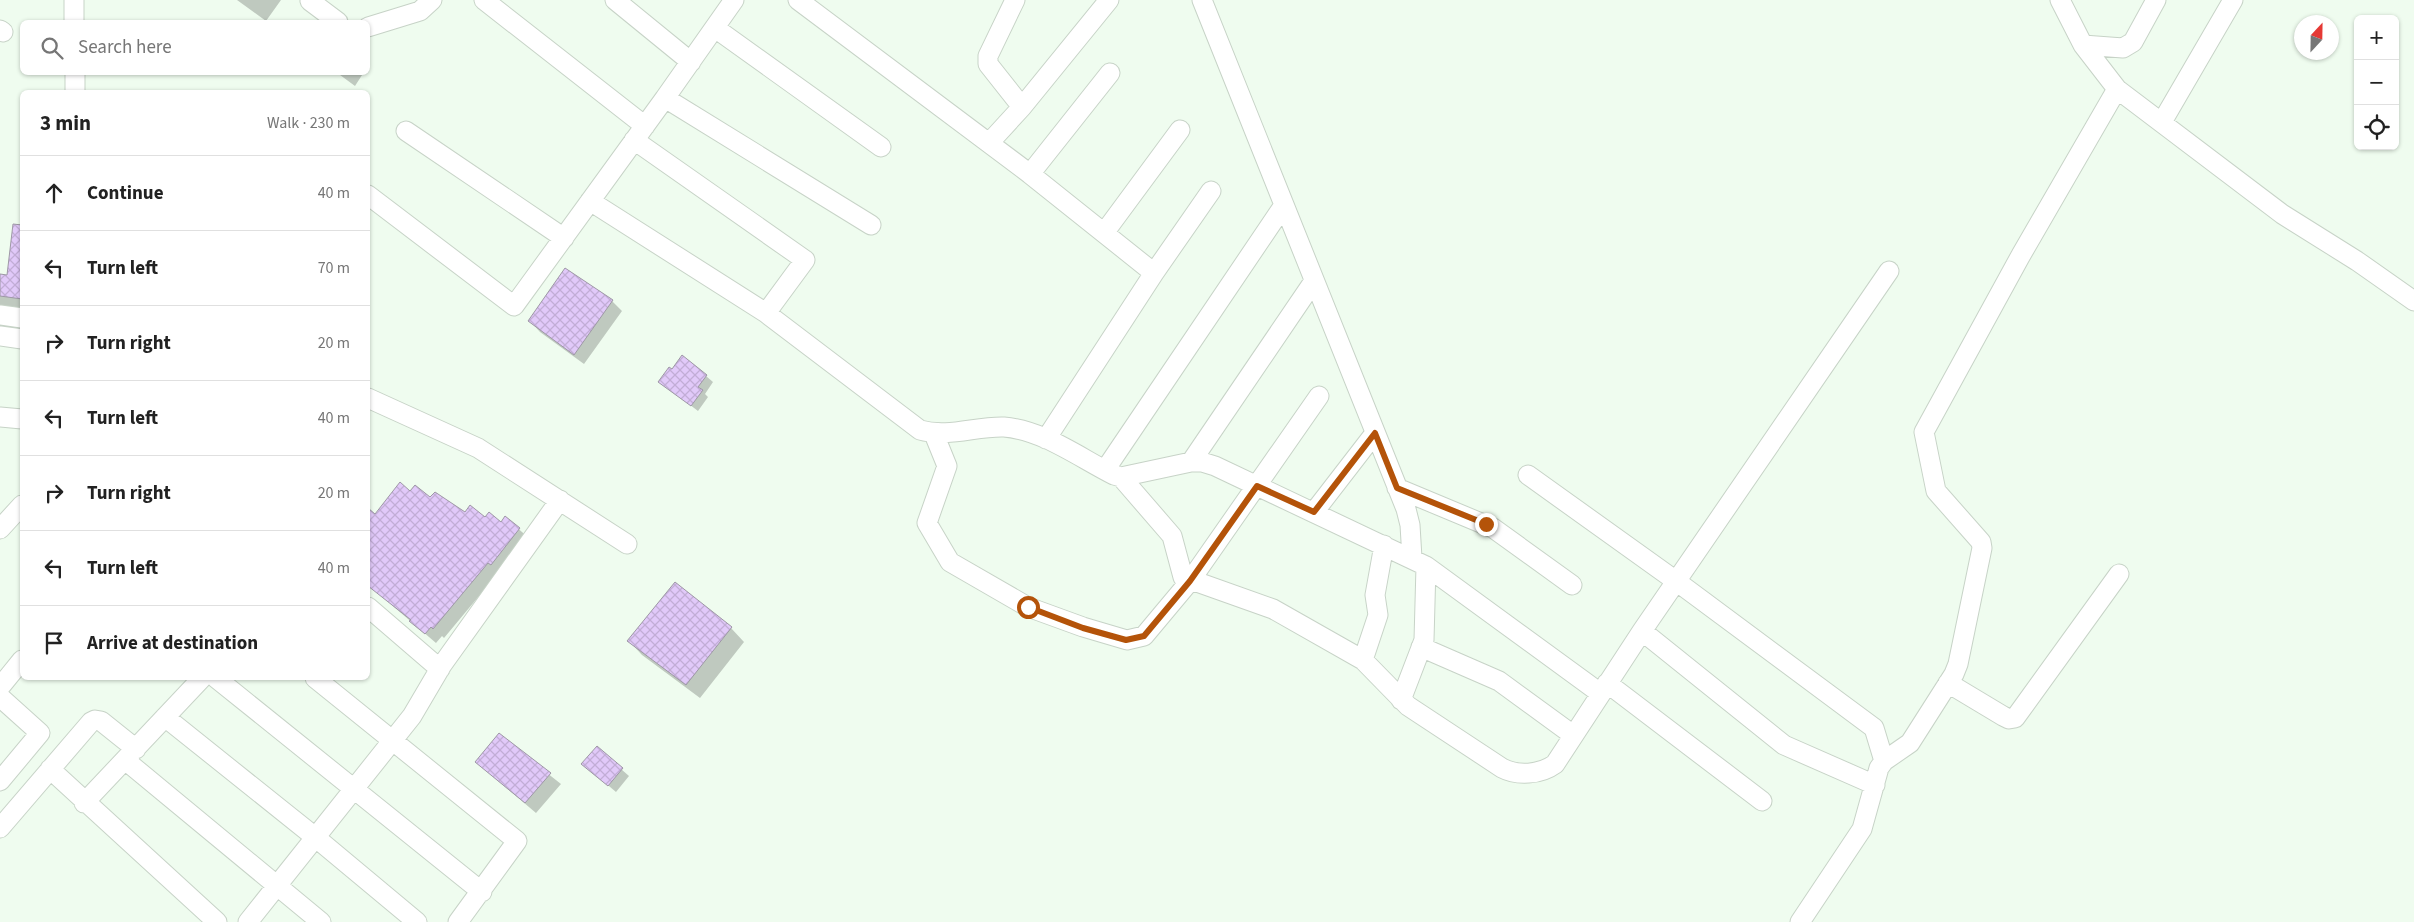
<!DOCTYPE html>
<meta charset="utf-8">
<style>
body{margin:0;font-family:"Source Sans 3",sans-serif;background:#f6f6f6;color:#222}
.controls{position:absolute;right:15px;top:15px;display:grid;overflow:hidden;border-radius:8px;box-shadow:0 1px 4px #0004}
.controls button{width:45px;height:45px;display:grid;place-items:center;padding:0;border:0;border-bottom:1px solid #e0e0e0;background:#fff;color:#222;font:25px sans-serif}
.compass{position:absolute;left:2294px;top:15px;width:45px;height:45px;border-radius:50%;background:#fff;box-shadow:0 1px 4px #0004;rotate:22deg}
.stop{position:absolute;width:15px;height:15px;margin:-11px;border:4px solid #b45309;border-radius:50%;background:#fff}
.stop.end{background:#b45309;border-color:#fff;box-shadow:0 1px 5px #0008}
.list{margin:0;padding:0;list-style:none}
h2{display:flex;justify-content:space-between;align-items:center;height:65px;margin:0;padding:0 20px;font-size:21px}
h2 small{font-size:16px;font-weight:400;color:#767676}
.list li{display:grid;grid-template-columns:32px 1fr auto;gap:15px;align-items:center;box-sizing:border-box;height:75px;padding:0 20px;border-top:1px solid #e0e0e0}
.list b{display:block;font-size:19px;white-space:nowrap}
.list em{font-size:16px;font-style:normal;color:#767676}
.icon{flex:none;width:28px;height:28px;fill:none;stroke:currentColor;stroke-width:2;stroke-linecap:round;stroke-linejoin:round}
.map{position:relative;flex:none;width:2414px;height:922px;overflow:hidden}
.search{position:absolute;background:#fff;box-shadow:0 1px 4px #0004;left:20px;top:20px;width:350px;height:55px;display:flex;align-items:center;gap:12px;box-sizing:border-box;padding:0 18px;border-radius:8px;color:#767676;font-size:19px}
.panel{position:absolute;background:#fff;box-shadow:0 1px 4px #0004;left:20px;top:90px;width:350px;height:590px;border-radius:8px}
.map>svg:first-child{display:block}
.shadow{fill:#0003}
.building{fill:url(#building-cross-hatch);stroke:#9e98a6}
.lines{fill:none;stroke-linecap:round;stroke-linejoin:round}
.minor-casing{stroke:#c7d3c7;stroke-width:21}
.minor{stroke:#fff;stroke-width:19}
.route{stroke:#b45309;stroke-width:6}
</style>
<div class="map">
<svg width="2414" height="922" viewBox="0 0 2414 922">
<defs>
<pattern id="building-cross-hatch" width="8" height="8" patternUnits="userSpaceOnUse" patternTransform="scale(1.25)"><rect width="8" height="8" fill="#e1c9f9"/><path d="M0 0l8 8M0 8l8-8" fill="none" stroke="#c2add6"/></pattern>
</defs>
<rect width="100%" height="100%" fill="#effcef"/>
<path class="shadow" d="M237,0H281L266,21Z
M336,72H364L355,86Z
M12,240L22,242V308L0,305V275L8,276Z
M612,301L622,311L584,364L540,332L530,321Z
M673,371L706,376L713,382L705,394L708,397L698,411L660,382Z
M411,492L465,514L501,523L506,518L530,539L499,572L444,638L442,636L436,643L394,607L371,585L368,589V510L375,516Z
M731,628L744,642L700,698L642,655L629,641Z
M499,735L561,784L536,813L476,762Z
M597,748L629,776L616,792L590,770Z"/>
<path class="building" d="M13,224L22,225V299L0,296V274L7,275Z
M565,268L613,300L574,355L528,321Z
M682,355L707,375L698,387L703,390L691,406L658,382L669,367L672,369Z
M400,482L410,491L415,485L430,497L435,492L465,512L470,505L485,517L489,512L501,522L505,516L520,528L491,565L488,563L433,629L431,627L425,634L409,621L411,620L368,586V508L375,514Z
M675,582L732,627L686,685L627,641Z
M499,733L551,773L525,803L475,762Z
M597,746L623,768L608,786L581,764Z"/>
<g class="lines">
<g class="minor-casing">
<path id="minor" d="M74,0V22
M484,0L645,126
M615,0L691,62
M798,0L1030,174L1154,273
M1015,0L988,56V64L1022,107
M1202,0L1406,509L1410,525L1412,558
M2060,0L2083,45L2117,89L2282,214L2357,261L2414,301
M310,1L338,22
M368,27L420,11L432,0
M715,28L881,147
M0,30L3,32
M2083,45L2123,48L2133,42L2156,0
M75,72V92
M665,98L734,0
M2162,122L2233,0
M406,131L564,238
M989,143L1022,107L1109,0
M1030,174L1110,73
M368,195L514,306L665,98L871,225
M590,201L766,313L805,260L634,140
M1104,233L1180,130
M766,313L920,430C948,438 976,426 1004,427C1043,430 1080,458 1114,475L1121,477L1191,462H1202L1215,466L1426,566L1600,693
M0,315L22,318
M0,336L22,339
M368,398L478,448L627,544
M0,417L22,419
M934,434L947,466L927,523L950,562L1028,607L1083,627L1127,640L1144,636L1190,581L1319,396
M1046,439L1154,273L1211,191
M1191,462L1314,281
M1105,470L1284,205
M1528,475L1676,581L1874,728L1884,761
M1121,477L1172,536L1183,577L1273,609L1363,660L1408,706L1502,768C1517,776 1540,775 1555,764L1642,631L1889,271
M1397,488L1493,528L1572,585
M1314,512L1375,433
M0,529L22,505
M368,607L440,669
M1642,631L1784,745L1875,785
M1421,647L1499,681L1573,735
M1363,660L1378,615L1375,595L1384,545
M216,678L482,892
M315,678L517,841L458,922
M1607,683L1762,801
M1948,683L2003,716L2009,719L2015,718L2119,574
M0,687L22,660
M0,697L40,733L0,781
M1401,700L1424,640L1426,566
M165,717L315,837L417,922
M125,760L321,922
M50,769L217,922
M84,803L202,678
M0,828L91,722L95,720L101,721L136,749
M248,922L412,716L442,665L560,500
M1800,922L1862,829L1879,768L1884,761L1910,743L1954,674L1958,664L1982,548L1981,542L1936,491L1924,432L2021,255L2117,89"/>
</g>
<use href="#minor" class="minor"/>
</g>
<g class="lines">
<path class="route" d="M1028,607L1083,628L1126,640L1144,636L1190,581L1257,486L1314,512L1375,433L1397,488L1486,524"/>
</g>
</svg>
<div class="controls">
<button>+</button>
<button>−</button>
<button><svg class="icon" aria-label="locate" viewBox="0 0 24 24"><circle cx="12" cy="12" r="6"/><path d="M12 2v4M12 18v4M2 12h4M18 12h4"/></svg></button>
</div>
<svg class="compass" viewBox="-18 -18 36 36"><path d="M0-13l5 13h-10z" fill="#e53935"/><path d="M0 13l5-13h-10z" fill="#767676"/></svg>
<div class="stop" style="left:1028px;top:607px"></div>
<div class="stop end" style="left:1486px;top:524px"></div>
<div class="search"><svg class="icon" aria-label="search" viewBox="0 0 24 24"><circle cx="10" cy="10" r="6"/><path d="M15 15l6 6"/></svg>Search here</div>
<section class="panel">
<h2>3 min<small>Walk · 230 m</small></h2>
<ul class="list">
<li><svg class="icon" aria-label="ahead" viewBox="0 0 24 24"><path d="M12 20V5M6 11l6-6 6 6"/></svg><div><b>Continue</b></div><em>40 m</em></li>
<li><svg class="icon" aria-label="left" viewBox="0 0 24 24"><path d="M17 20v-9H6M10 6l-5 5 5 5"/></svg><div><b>Turn left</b></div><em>70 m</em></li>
<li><svg class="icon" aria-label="right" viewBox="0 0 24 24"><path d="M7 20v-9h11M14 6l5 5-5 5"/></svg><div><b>Turn right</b></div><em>20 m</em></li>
<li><svg class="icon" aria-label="left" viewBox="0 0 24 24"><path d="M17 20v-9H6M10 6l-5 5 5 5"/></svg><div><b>Turn left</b></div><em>40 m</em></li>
<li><svg class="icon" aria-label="right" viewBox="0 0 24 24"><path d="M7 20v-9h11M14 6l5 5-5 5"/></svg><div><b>Turn right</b></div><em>20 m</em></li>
<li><svg class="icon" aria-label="left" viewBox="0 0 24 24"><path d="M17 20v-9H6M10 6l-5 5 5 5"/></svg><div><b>Turn left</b></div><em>40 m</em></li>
<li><svg class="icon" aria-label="arrive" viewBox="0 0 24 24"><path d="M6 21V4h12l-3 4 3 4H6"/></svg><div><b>Arrive at destination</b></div></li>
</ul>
</section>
</div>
